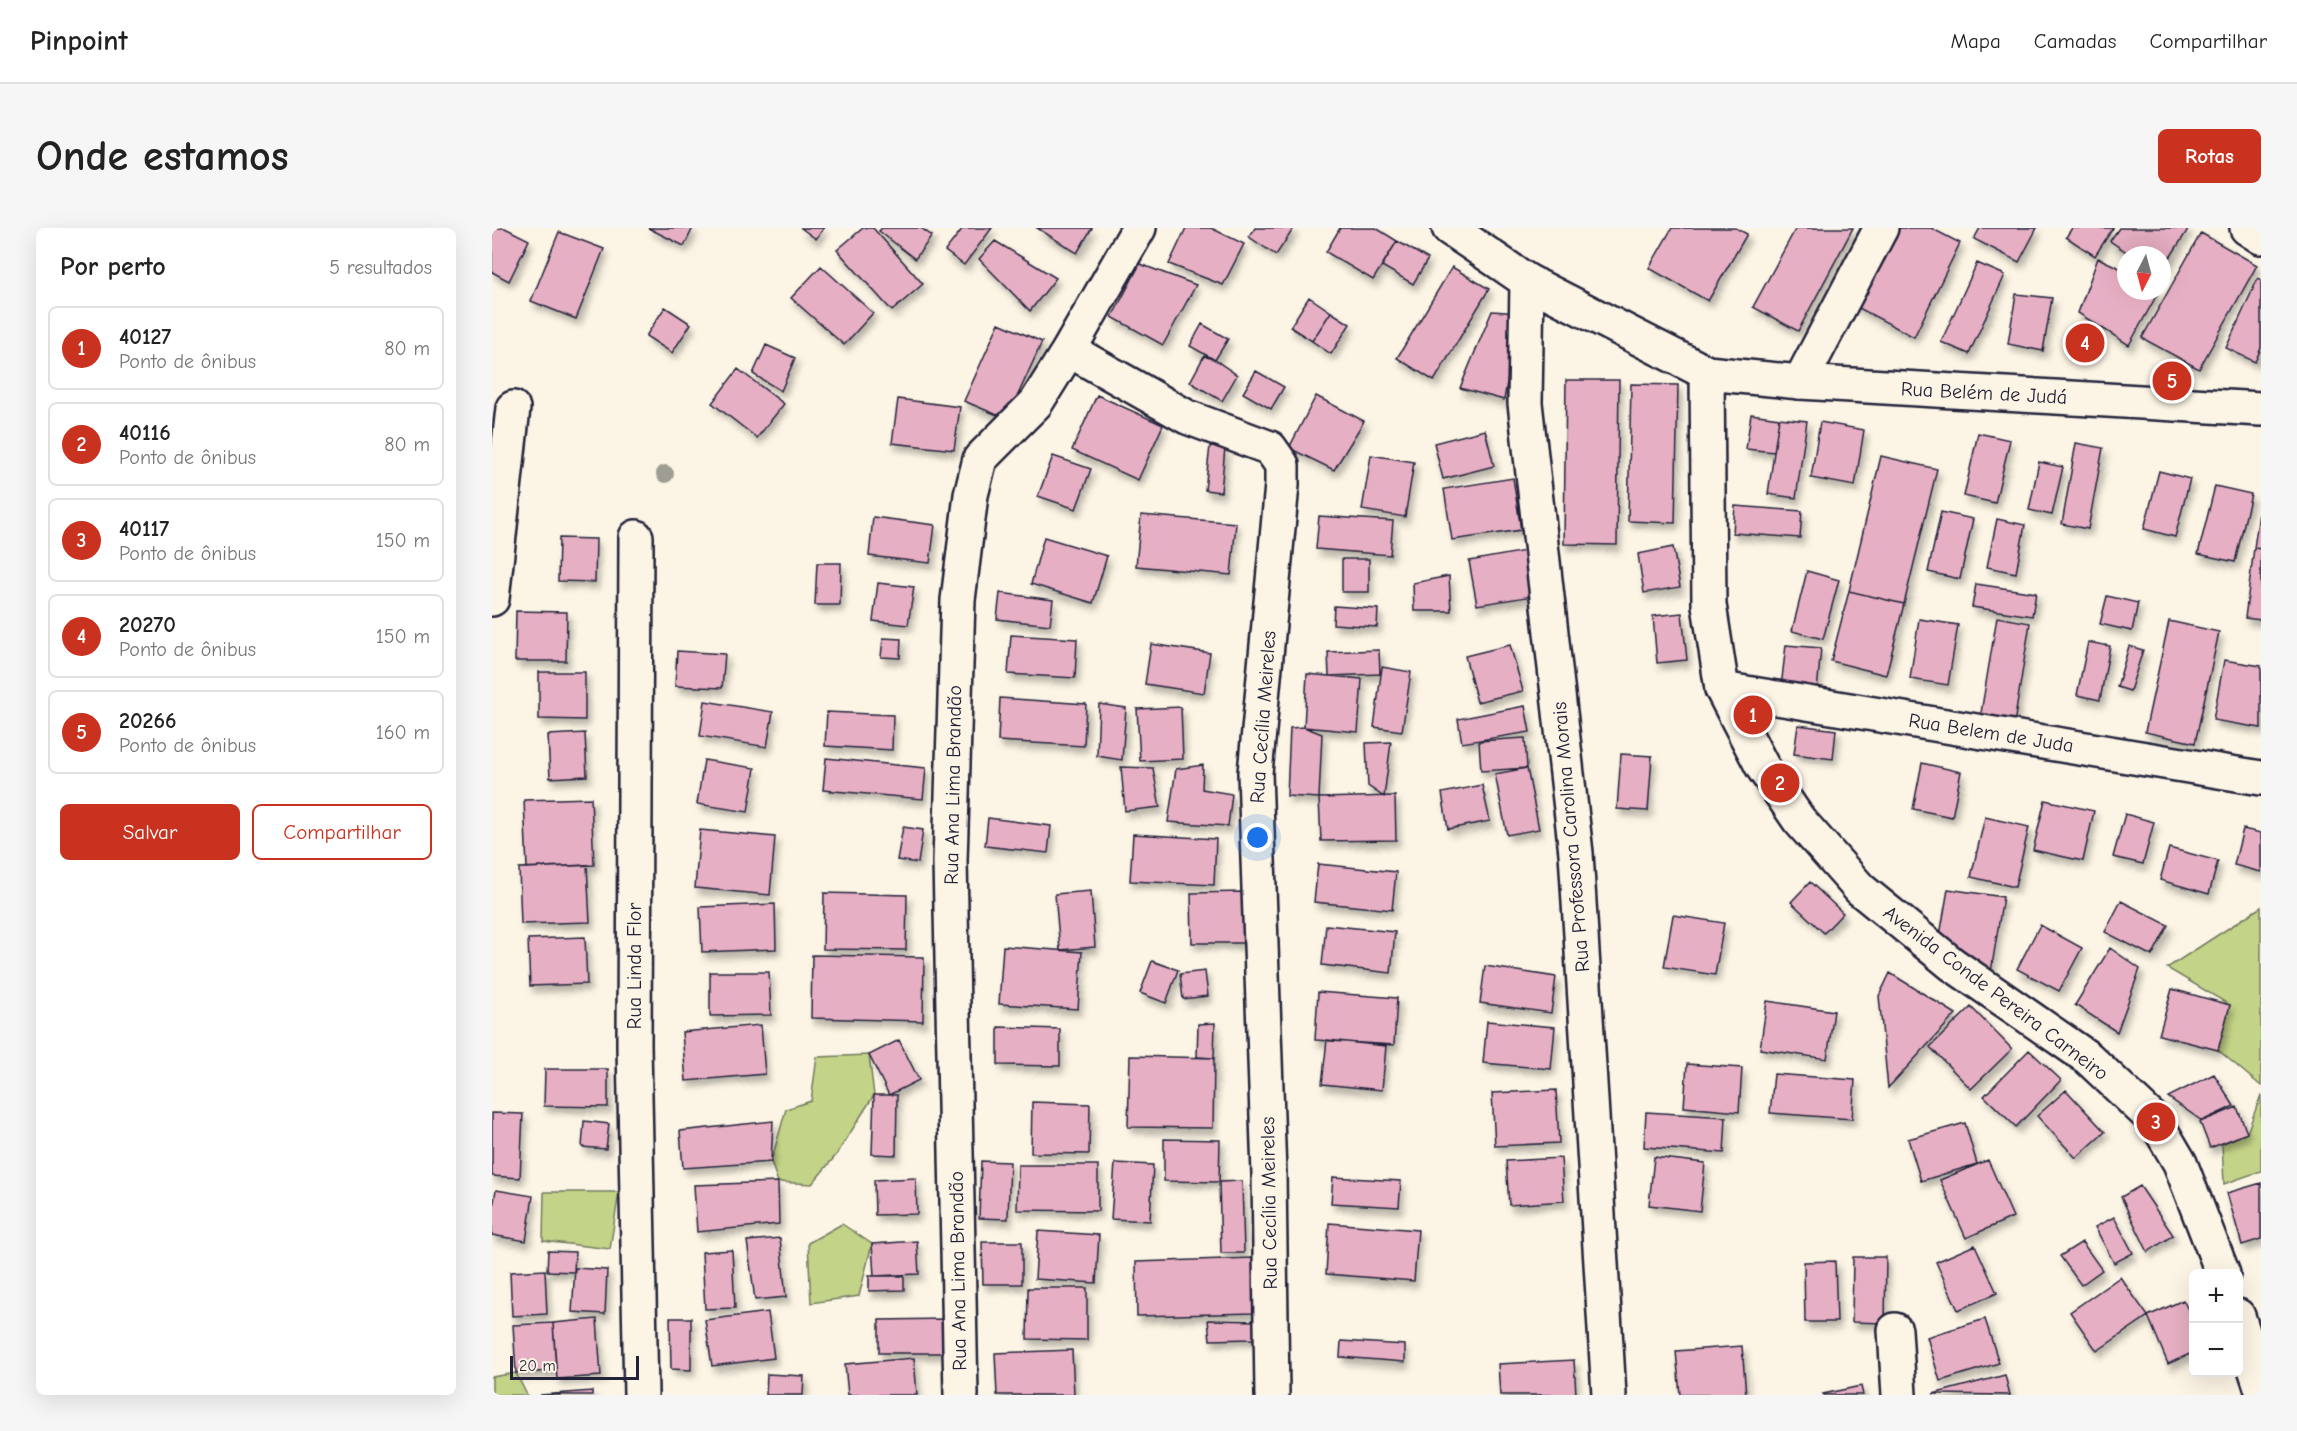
<!DOCTYPE html>
<html lang="pt">
<meta charset="utf-8">
<style>
body{margin:0;font-family:"Comic Neue",sans-serif;background:#f6f6f6;color:#222}
.controls{position:absolute;right:18px;bottom:18px;display:grid;overflow:hidden;border-radius:9px;box-shadow:0 6px 24px #0002}
.controls button{width:54px;height:54px;display:grid;place-items:center;padding:0;border:0;border-bottom:2px solid #e0e0e0;background:#fff;color:#222;font:30px sans-serif}
.compass{position:absolute;left:1625px;top:18px;width:54px;height:54px;border-radius:50%;background:#fff;box-shadow:0 6px 24px #0002;rotate:186deg}
.scale{position:absolute;left:18px;bottom:15px;width:129px;box-sizing:border-box;padding-left:6px;border:3px solid #22223b;border-top:0;font-size:16px;line-height:21px;white-space:nowrap;color:#22223b;-webkit-text-stroke:4px #fcf5e5;paint-order:stroke}
.you{position:absolute;left:766px;top:610px;width:21px;height:21px;margin:-15px;border:4px solid #fff;border-radius:50%;background:#1a73e8;box-shadow:0 0 0 9px #1a73e833}
.badge{display:grid;place-items:center;width:39px;height:39px;border-radius:50%;background:#c8321e;color:#fff;font-size:20px;font-weight:700}
.pin{position:absolute;translate:-50% -50%;border:3px solid #fff;box-shadow:0 2px 6px #0006}
.list{margin:0;padding:0;list-style:none}
h2{display:flex;justify-content:space-between;align-items:center;height:78px;margin:0;padding:0 24px;font-size:26px}
h2 small{font-size:20px;font-weight:400;color:#767676}
.list li{display:grid;grid-template-columns:39px 1fr auto;gap:18px;align-items:center;box-sizing:border-box;height:84px;margin:0 12px 12px;padding:0 12px;border:2px solid #e0e0e0;border-radius:9px}
.list b{display:block;font-size:22px;white-space:nowrap}
.list p{margin:0;font-size:20px;white-space:nowrap;color:#767676}
.list em{font-size:20px;font-style:normal;color:#767676}
.actions{display:flex;gap:12px;padding:18px 24px}
.actions a{flex:1;padding:14px 0;border:2px solid #c8321e;border-radius:9px;text-align:center;font-size:21px;color:#c8321e}
.actions .main{background:#c8321e;color:#fff}
.map{position:relative;flex:none;width:1769px;height:1167px;overflow:hidden;border-radius:9px}
header{display:flex;align-items:center;gap:36px;box-sizing:border-box;height:84px;padding:0 30px;background:#fff;border-bottom:2px solid #e0e0e0}
header strong{font-size:28px}
nav{display:flex;gap:33px;margin-inline-start:auto;font-size:21px}
.intro{display:flex;align-items:center;justify-content:space-between;box-sizing:border-box;height:144px;padding:0 36px}
h1{margin:0;font-size:42px}
.button{padding:15px 27px;border-radius:9px;background:#c8321e;color:#fff;font-size:21px;font-weight:700}
main{display:flex;gap:36px;padding:0 36px}
aside{flex:1;background:#fff;border-radius:9px;box-shadow:0 6px 24px #0002}
.map>svg:first-child{display:block}
.green{fill:#c3d387;stroke:#727a61;stroke-width:1.5}
.building{fill:#e7afc3;stroke:#22223b;stroke-width:1.5;filter:url(#shadow)}
.lines{fill:none;stroke-linecap:round;stroke-linejoin:round}
.street-casing{stroke:#22223b;stroke-width:38}
.secondary-casing{stroke:#22223b;stroke-width:38}
.street{stroke:#fcf5e5;stroke-width:33}
.secondary{stroke:#fcf5e5;stroke-width:33}
.tree{fill:#9e9e94}
.labels{text-anchor:middle;dominant-baseline:central;stroke-width:5;stroke-linejoin:round;paint-order:stroke}
.street-label{font-size:20px;fill:#22223b;stroke:#fcf5e5}
</style>
<header>
<strong>Pinpoint</strong>
<nav><a>Mapa</a><a>Camadas</a><a>Compartilhar</a></nav>
</header>
<div class="intro"><h1>Onde estamos</h1><a class="button">Rotas</a></div>
<main>
<aside>
<h2>Por perto<small>5 resultados</small></h2>
<ul class="list">
<li><span class="badge">1</span><div><b>40127</b><p>Ponto de ônibus</p></div><em>80 m</em></li>
<li><span class="badge">2</span><div><b>40116</b><p>Ponto de ônibus</p></div><em>80 m</em></li>
<li><span class="badge">3</span><div><b>40117</b><p>Ponto de ônibus</p></div><em>150 m</em></li>
<li><span class="badge">4</span><div><b>20270</b><p>Ponto de ônibus</p></div><em>150 m</em></li>
<li><span class="badge">5</span><div><b>20266</b><p>Ponto de ônibus</p></div><em>160 m</em></li>
</ul>
<div class="actions"><a class="main">Salvar</a><a>Compartilhar</a></div>
</aside>
<div class="map">
<svg width="1769" height="1167" viewBox="0 0 1769 1167">
<defs>
<filter id="shadow"><feDropShadow dx="3.5" dy="6" stdDeviation="3" flood-color="#0004"/></filter>
</defs>
<rect width="100%" height="100%" fill="#fcf5e5"/>
<filter id="ink" filterUnits="userSpaceOnUse"><feTurbulence type="fractalNoise" baseFrequency=".0167" numOctaves="2"/><feDisplacementMap in="SourceGraphic" scale="12" xChannelSelector="R" yChannelSelector="G"/><feConvolveMatrix kernelMatrix="1 2 1 2 8 2 1 2 1" color-interpolation-filters="sRGB"/></filter>
<g filter="url(#ink)">
<path class="green" d="M1769,679V858L1726,822L1738,777L1675,740Z
M377,827L382,867L345,926L320,956L286,954L279,934L294,881L319,873L325,829Z
M1769,867V943L1732,956L1730,916L1755,905Z
M52,964H127L118,1021L51,1013Z
M350,996L380,1016L367,1068L319,1075L316,1015Z
M24,1145L35,1167H0V1149Z"/>
<path class="building" d="M0,0H13L37,12L17,53L0,44Z
M156,0H201L192,18Z
M309,0H332L324,11Z
M371,0H381L431,56L400,83L345,22Z
M390,0H429L440,8L423,31L387,3Z
M471,0H500L472,37L453,23Z
M545,0H600L585,25Z
M694,0H719L752,16L731,57L677,36Z
M763,0H802L784,27L757,9Z
M848,0H884L905,13L881,52L834,24Z
M1180,0H1244L1255,6L1216,73L1157,40Z
M1304,0H1361L1306,103L1261,79Z
M1404,0H1439L1468,15L1422,109L1361,77Z
M1488,0H1545L1527,34L1482,11Z
M1580,0H1621L1603,28L1574,9Z
M1627,0H1697L1670,42V27H1639L1618,13Z
M67,4L112,21L84,91L39,73Z
M1709,5L1765,37L1707,141L1650,110Z
M503,13L564,50L538,83L487,31Z
M905,13L936,31L921,56L890,38Z
M1606,30L1634,43V63H1667L1637,117L1586,85Z
M1485,35L1513,47L1477,126L1449,114Z
M648,36L704,57L671,117L620,89Z
M329,38L381,85L352,117L299,70Z
M960,39L997,61L942,153L905,130Z
M1766,50L1769,52V120L1763,134L1734,120Z
M1524,66L1560,70L1551,123L1516,116Z
M817,69L839,84L820,113L798,99Z
M173,79L199,96L180,125L154,108Z
M1000,83L1027,85L1012,172L968,160Z
M839,84L858,96L839,126L820,113Z
M507,95L550,114L515,191L472,173Z
M710,96L736,111L723,132L698,118Z
M274,117L303,130L289,163L261,146Z
M712,128L723,132L745,147L730,173L698,154Z
M246,141L292,176L265,210L220,175Z
M764,143L792,159L779,181L751,165Z
M1074,152H1127L1125,317L1072,316Z
M1139,156L1186,157L1183,295L1136,293Z
M605,167L671,197L646,252L580,222Z
M824,168L872,193L842,242L797,220Z
M406,171L468,179L462,222L400,215Z
M1259,186L1287,190L1282,224L1254,221Z
M1287,190L1315,193L1304,270L1276,266Z
M1328,194L1372,202L1363,258L1319,250Z
M993,202L1002,238L951,251L942,215Z
M1486,205L1518,212L1503,275L1472,268Z
M1584,215L1611,220L1596,301L1570,296Z
M718,218L733,219L729,264L713,262Z
M879,227L922,234L913,289L870,282Z
M561,228L599,241L584,281L546,268Z
M1389,228L1445,241L1412,376L1357,363Z
M1547,234L1571,239L1560,287L1537,282Z
M1667,243L1698,251L1683,309L1652,301Z
M1021,250L1029,302L960,312L952,261Z
M1723,258L1759,266L1743,334L1706,326Z
M1769,271V321L1762,320Z
M1243,278L1310,283L1308,310L1241,305Z
M1449,284L1481,291L1468,351L1436,344Z
M649,287L744,295L739,347L644,338Z
M827,288L901,293L898,327L824,321Z
M381,289L443,297L438,335L377,328Z
M1505,291L1533,297L1524,345L1495,339Z
M552,309L615,328L601,375L539,356Z
M67,310L104,311L103,354L66,353Z
M1181,319L1188,359L1152,365L1146,326Z
M1762,320L1769,321V392L1753,390Z
M1033,323L1041,368L985,377L977,333Z
M850,331H877V364H850Z
M325,335H349L348,377H323Z
M1315,343L1347,352L1331,411L1300,403Z
M957,348L959,383H922L921,355Z
M386,355L422,359L416,397L381,393Z
M1484,356L1544,365L1540,388L1480,379Z
M1357,363L1412,376L1394,447L1339,433Z
M508,365L561,372L558,397L505,391Z
M1615,368L1646,375L1640,403L1608,396Z
M842,378L886,381L885,399L841,396Z
M24,383L75,384L74,433H23Z
M1190,385L1195,432L1165,435L1161,388Z
M1505,389L1538,395L1522,496L1488,491Z
M1427,391L1466,397L1456,457L1418,451Z
M1677,393L1727,404L1703,515L1653,504Z
M519,407L585,411L583,450L516,446Z
M391,410L409,411L408,430L389,429Z
M1596,414L1618,418L1608,472L1585,467Z
M659,416L718,425L712,465L653,456Z
M1018,417L1031,463L985,474L973,428Z
M1294,417L1329,420L1325,463L1289,459Z
M1637,418L1651,422L1638,463L1625,459Z
M887,422L888,446L837,448L836,424Z
M185,423L233,426L230,460L183,458Z
M1732,432L1769,438V500L1721,492Z
M890,439L919,444L910,503L882,499Z
M47,444H93V492L47,491Z
M815,446L870,451L866,504L812,499Z
M508,470L594,476L592,518L506,513Z
M213,473L281,484L275,519L208,508Z
M607,476L634,480L630,532L605,528Z
M1033,478L1038,504L970,515L966,491Z
M689,479L691,531L648,533L645,481Z
M335,484L401,487L400,522L333,518Z
M1306,497L1344,502L1341,531L1302,526Z
M812,499L830,506L827,570L795,568L798,500Z
M93,505L95,548L58,550L56,507Z
M1033,510L1035,540L989,543L987,513Z
M899,514L892,569L876,558L874,515Z
M1129,526L1160,528L1156,583L1125,581Z
M334,530L434,540L431,571L331,562Z
M212,532L263,540L256,584L205,576Z
M1430,535L1469,544L1460,589L1421,581Z
M711,537L710,561L740,566L736,598L676,594L684,541Z
M629,539L661,540L668,579L633,583Z
M1035,540L1047,601L1015,607L1003,546Z
M990,557L998,593L956,601L950,565Z
M903,568L904,612L829,613L827,570Z
M99,570L102,637L35,640L32,572Z
M1553,572L1602,583L1591,633L1541,622Z
M1633,586L1662,594L1651,636L1621,629Z
M1493,589L1537,599L1523,659L1479,649Z
M496,590L559,598L556,625L493,618Z
M411,599L431,602L426,635L405,632Z
M1751,601L1769,605V644L1742,637Z
M208,602L283,609L278,667L203,660Z
M641,606L724,611L722,657L638,653Z
M1677,620L1726,633L1717,666L1668,652Z
M826,636L904,644L900,682L822,674Z
M95,637L98,694L29,696L27,640Z
M1318,654L1351,685L1332,705L1299,674Z
M1456,661L1511,669L1499,744L1446,719Z
M599,663L603,719L568,722L563,666Z
M751,664L752,715H700L699,665Z
M332,665L415,667L414,722L331,721Z
M1629,673L1676,697L1660,728L1613,704Z
M283,676L284,721L210,724L208,679Z
M1181,687L1232,695L1223,747L1172,739Z
M834,697L903,704L899,745L830,737Z
M1548,697L1590,720L1567,763L1525,741Z
M93,709L95,756L38,758L36,711Z
M511,718L590,724L586,781L507,776Z
M1618,720L1648,741L1625,804L1583,777Z
M320,727L432,729L431,793L319,790Z
M660,733L686,742L674,775L648,765Z
M993,738L1064,749L1059,785L988,775Z
M713,743L716,768L691,771L688,746Z
M218,744H277L279,787L218,788Z
M1398,745L1464,786L1396,860L1387,768Z
M1680,761L1738,777L1726,822L1667,807Z
M826,764L905,770L902,817L823,812Z
M1275,773L1342,783L1335,831L1268,821Z
M1479,779L1520,821L1479,861L1438,819Z
M995,793L1063,799L1059,841L991,835Z
M723,795L722,830L705,829L706,796Z
M269,797L273,846L194,853L190,804Z
M506,799L568,801V838L506,837Z
M407,812L427,852L397,867L377,827Z
M835,812L894,818L890,862L830,856Z
M1537,822L1569,852L1524,899L1492,868Z
M638,828L722,830L721,900L636,899Z
M1195,836L1250,840L1247,884L1192,879Z
M53,841H116V879L52,878Z
M1282,846L1363,852L1360,891L1278,885Z
M1722,846L1742,878L1710,893L1676,869Z
M1064,862L1067,915L1003,918L1000,865Z
M1574,862L1613,904L1584,930L1545,888Z
M382,867H405L404,927L380,926Z
M540,874L598,876L597,926L539,925Z
M1745,879L1755,905L1718,920L1708,894Z
M1154,884L1234,889L1232,925L1152,919Z
M0,885L31,886L28,950L0,948Z
M92,893L117,896L114,921L90,919Z
M281,893L279,934L191,940L188,903Z
M1473,895L1485,936L1429,953L1416,911Z
M672,911L728,912L727,954L672,953Z
M1162,929L1213,935L1208,983L1157,977Z
M1069,930L1072,973L1017,977L1014,933Z
M1496,932L1521,989L1474,1010L1448,952Z
M489,933L518,934L516,991L487,990Z
M623,935L661,937L658,993L619,991Z
M526,937H606V983L525,982Z
M841,949L909,953L907,979L839,975Z
M424,950L425,986L383,987L382,952Z
M750,953L752,1025H729L727,954Z
M286,954L287,996L205,1004L202,957Z
M1769,955V1011L1750,1017L1735,965Z
M1648,958L1681,1007L1656,1024L1629,969Z
M4,962L41,968L34,1013L0,1007V984Z
M1622,989L1641,1025L1622,1035L1603,999Z
M837,995L926,1002L922,1053L834,1046Z
M546,1003L607,1007L604,1055L543,1051Z
M288,1010L294,1069L263,1072L255,1013Z
M425,1013L427,1046L382,1048L380,1016Z
M490,1014H530V1056H491Z
M1590,1014L1610,1042L1589,1057L1568,1028Z
M1483,1017L1505,1065L1466,1082L1444,1034Z
M240,1022L243,1080L213,1081L210,1024Z
M56,1023L83,1024L82,1044L55,1043Z
M1361,1029H1394L1393,1095L1360,1094Z
M761,1030L763,1085L645,1088L644,1034Z
M1343,1033L1345,1094H1313L1312,1034Z
M83,1040L115,1042L113,1086L80,1084Z
M53,1042L55,1086L20,1088L18,1044Z
M377,1048H412V1062L377,1063Z
M1628,1049L1656,1088L1605,1123L1578,1084Z
M536,1060H595V1112L535,1111Z
M1691,1072L1702,1093V1124L1676,1136L1656,1088Z
M276,1084L282,1130L220,1138L213,1092Z
M178,1090H199V1142L179,1141Z
M105,1091L109,1148L65,1151L61,1095Z
M454,1091L455,1125H387V1092Z
M1493,1091L1507,1135L1448,1153L1435,1109Z
M716,1092L765,1093L761,1111L718,1112Z
M61,1095L64,1143L24,1145L21,1097Z
M849,1113L913,1117V1134L848,1129Z
M1250,1118L1254,1167H1188L1184,1123Z
M580,1122L582,1167H505L503,1125Z
M422,1130L425,1167H356L353,1136Z
M1082,1132L1084,1167H1008L1006,1136Z
M275,1146L312,1148L311,1167H274Z
M1513,1147L1518,1167L1441,1166Z
M1369,1158L1371,1167H1332L1331,1166Z
M100,1163V1167H48Z"/>
<g class="lines">
<g class="street-casing">
<path id="street" d="M1755,0L1769,9
M1035,53L1033,175L1084,625L1117,1167
M577,122L695,189L778,220L790,237V257L763,545L777,946L780,1167
M1308,154L1389,0
M144,309L142,818L149,1167
M0,371L21,180
M1230,461L1769,550
M1403,1102L1407,1167
M469,1167L458,633L466,372L479,267L488,231L544,175L577,122L647,0"/>
</g>
<g class="secondary-casing">
<path id="secondary" d="M957,0L1035,53L1215,145L1308,154L1769,181
M1215,145L1217,377L1230,461L1270,538L1307,592L1368,661L1460,736L1596,830L1664,894L1688,935L1731,1046
M1746,1088L1769,1159"/>
</g>
<use href="#street" class="street"/>
<use href="#secondary" class="secondary"/>
</g>
<circle class="tree" cx="173" cy="246" r="9"/>
</g>
<g class="labels">
<g class="street-label">
<text transform="translate(1492 165) rotate(3)">Rua Belém de Judá</text>
<text transform="translate(771 489) rotate(-86)">Rua Cecília Meireles</text>
<text transform="translate(1499 505) rotate(9)">Rua Belem de Juda</text>
<text transform="translate(461 557) rotate(-89)">Rua Ana Lima Brandão</text>
<text transform="translate(1079 609) rotate(-95)">Rua Professora Carolina Morais</text>
<text transform="translate(142 738) rotate(-90)">Rua Linda Flor</text>
<text transform="translate(1504 765) rotate(37)">Avenida Conde Pereira Carneiro</text>
<text transform="translate(777 975) rotate(-91)">Rua Cecília Meireles</text>
<text transform="translate(466 1043) rotate(-91)">Rua Ana Lima Brandão</text>
</g>
</g>
</svg>
<div class="controls">
<button>+</button>
<button>−</button>
</div>
<svg class="compass" viewBox="-18 -18 36 36"><path d="M0-13l5 13h-10z" fill="#e53935"/><path d="M0 13l5-13h-10z" fill="#767676"/></svg>
<div class="scale">20 m</div>
<div class="you"></div>
<div class="pin badge" style="left:1261px;top:487px">1</div>
<div class="pin badge" style="left:1288px;top:555px">2</div>
<div class="pin badge" style="left:1664px;top:894px">3</div>
<div class="pin badge" style="left:1593px;top:115px">4</div>
<div class="pin badge" style="left:1680px;top:153px">5</div>
</div>
</main>
